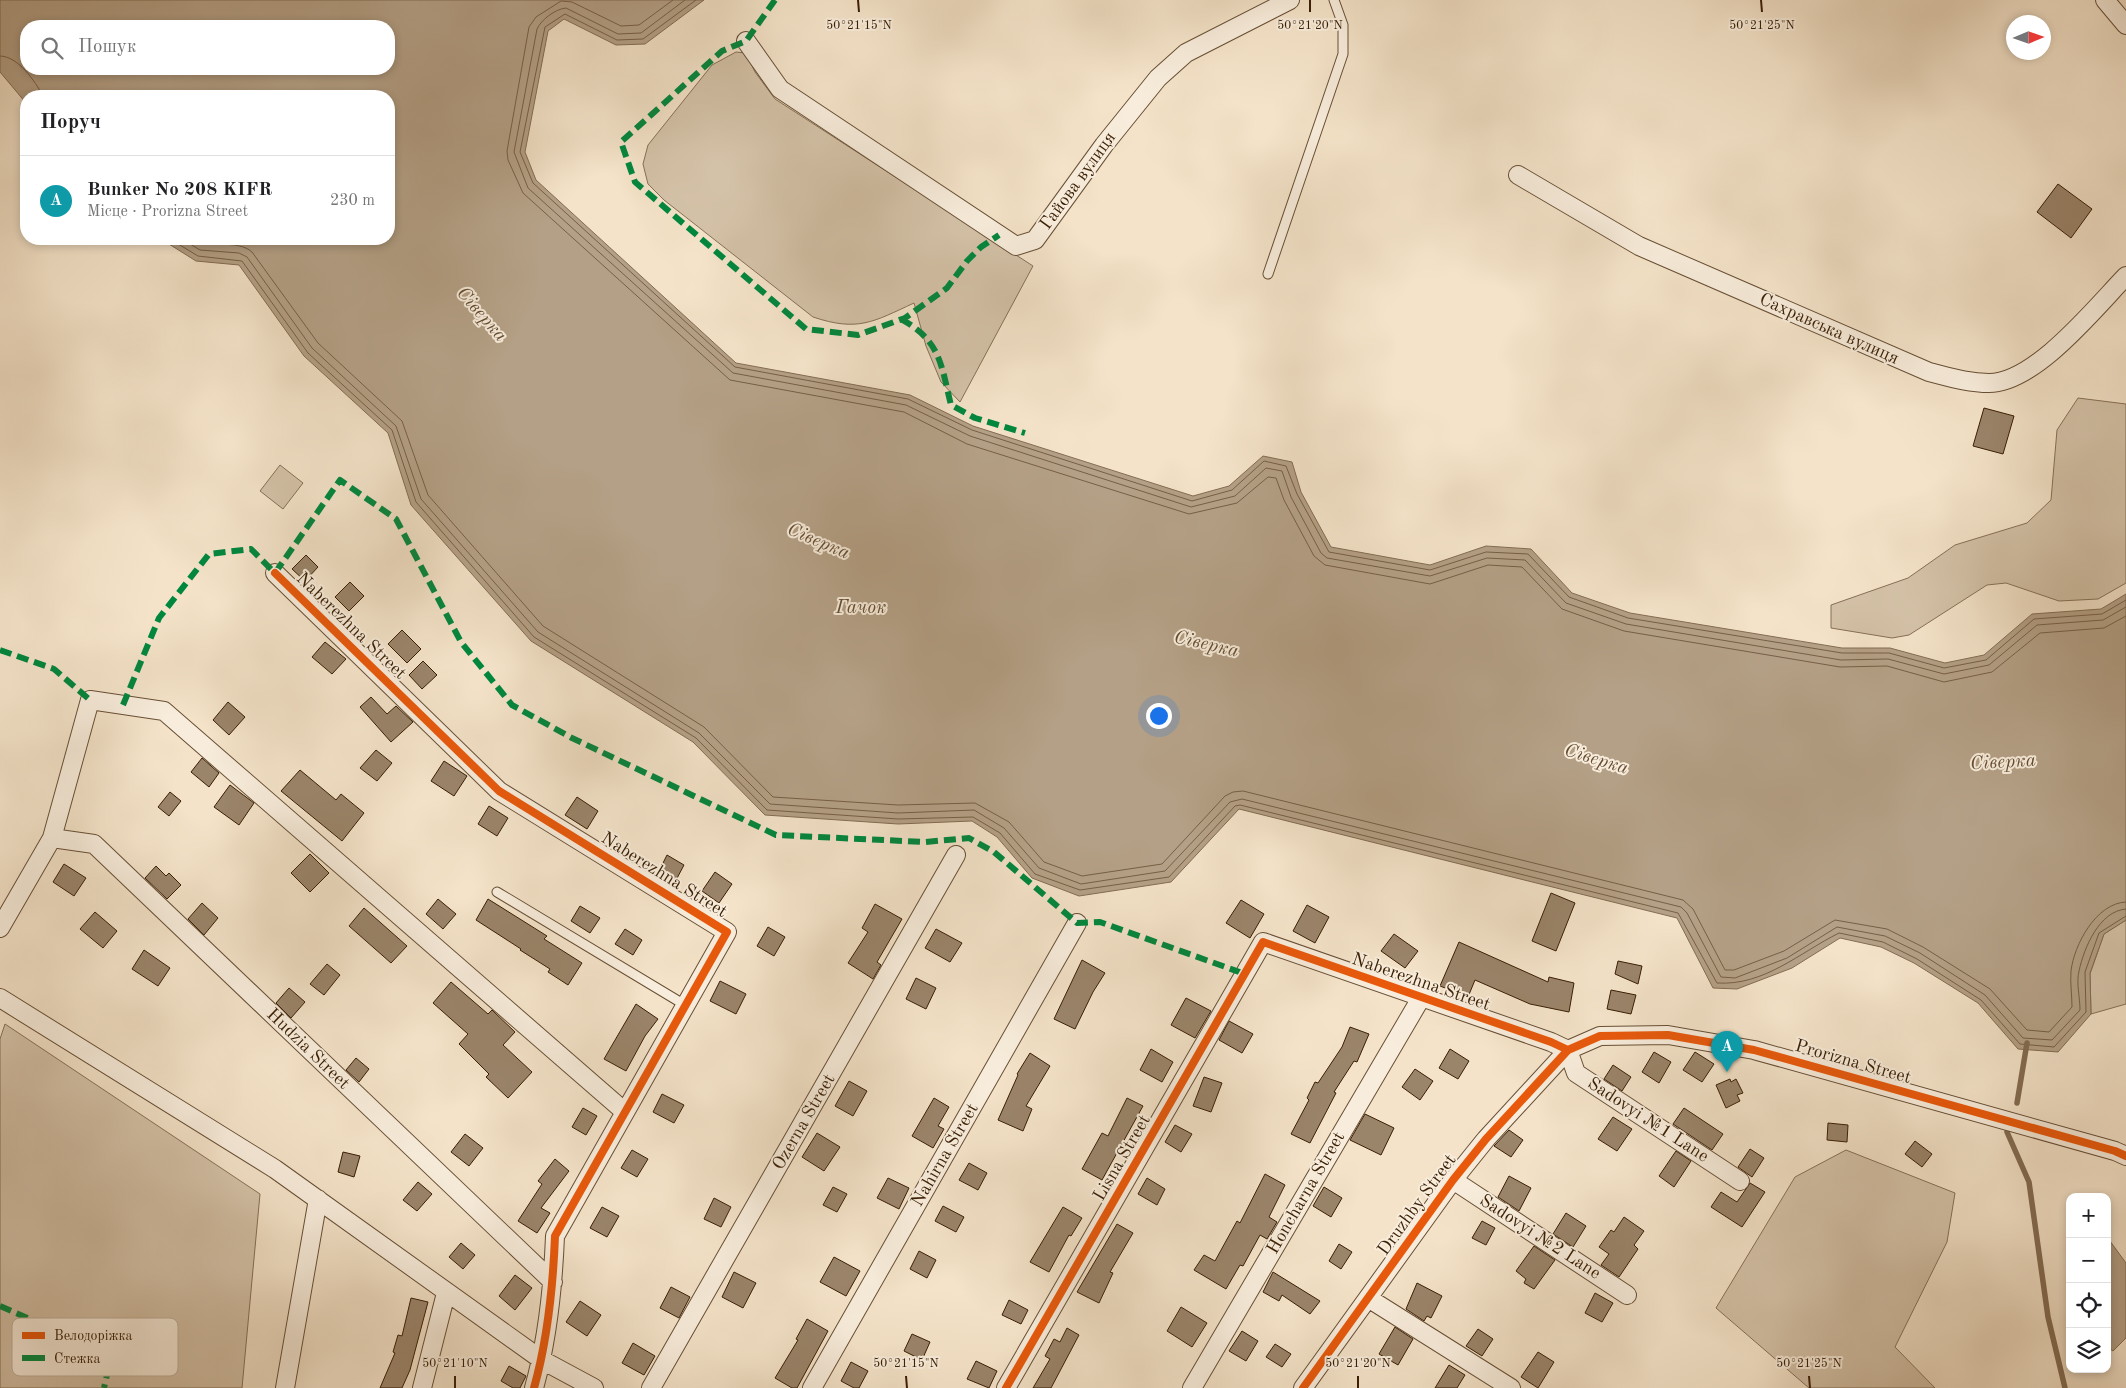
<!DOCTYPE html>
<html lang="uk">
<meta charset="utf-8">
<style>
body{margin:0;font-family:"Old Standard TT",serif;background:#f2f2f2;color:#202124}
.controls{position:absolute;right:15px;bottom:15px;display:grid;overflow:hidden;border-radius:10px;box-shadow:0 2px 8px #0003}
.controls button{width:45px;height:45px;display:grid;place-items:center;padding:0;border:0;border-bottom:1px solid #e0e0e0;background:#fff;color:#202124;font:25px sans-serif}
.compass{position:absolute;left:2006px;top:15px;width:45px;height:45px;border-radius:50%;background:#fff;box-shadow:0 2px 8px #0003;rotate:88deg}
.you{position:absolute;left:1158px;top:715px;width:18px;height:18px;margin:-12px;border:4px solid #fff;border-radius:50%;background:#1a73e8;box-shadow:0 0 0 8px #1a73e833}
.badge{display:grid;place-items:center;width:32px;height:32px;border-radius:50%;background:#2563eb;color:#fff;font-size:16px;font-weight:700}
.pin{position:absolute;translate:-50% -41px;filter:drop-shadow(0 1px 2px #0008)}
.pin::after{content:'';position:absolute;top:26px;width:18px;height:15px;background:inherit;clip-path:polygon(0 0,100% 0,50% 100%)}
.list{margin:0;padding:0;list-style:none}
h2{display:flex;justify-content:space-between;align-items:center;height:65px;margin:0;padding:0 20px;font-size:21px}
h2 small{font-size:16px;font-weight:400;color:#757577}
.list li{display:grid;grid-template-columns:32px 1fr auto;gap:15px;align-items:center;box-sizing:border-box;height:90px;padding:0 20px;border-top:1px solid #e0e0e0}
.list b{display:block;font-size:19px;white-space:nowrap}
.list p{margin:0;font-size:16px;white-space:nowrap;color:#757577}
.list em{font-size:16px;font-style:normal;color:#757577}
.icon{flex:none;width:28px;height:28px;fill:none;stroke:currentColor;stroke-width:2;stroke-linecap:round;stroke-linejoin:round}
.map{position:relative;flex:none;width:2126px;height:1388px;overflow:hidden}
.search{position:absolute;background:#fff;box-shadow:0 2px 8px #0003;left:20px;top:20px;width:375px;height:55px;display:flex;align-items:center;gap:12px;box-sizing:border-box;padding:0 18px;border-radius:20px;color:#757577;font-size:19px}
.panel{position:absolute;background:#fff;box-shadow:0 2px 8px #0003;left:20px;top:90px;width:375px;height:155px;border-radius:20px}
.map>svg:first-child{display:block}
.green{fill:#d4c2a8;stroke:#867056}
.water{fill:#b4a086;stroke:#836c52;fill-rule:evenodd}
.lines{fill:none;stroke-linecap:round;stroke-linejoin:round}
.shore{stroke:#765f45;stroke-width:1}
.stream{stroke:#836c52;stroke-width:5.5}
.building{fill:#9a846a;stroke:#391e04}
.lane-casing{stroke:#684f35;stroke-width:11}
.street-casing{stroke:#684f35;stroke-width:20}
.lane{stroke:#f8eddc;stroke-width:9}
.street{stroke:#f8eddc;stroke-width:18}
.quiet{stroke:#00873e;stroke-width:6;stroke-dasharray:12 6;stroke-linecap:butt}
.cycleway-casing{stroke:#f8eddc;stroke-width:11}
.cycleway{stroke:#e8590c;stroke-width:8}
.ticks{fill:none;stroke:#391e04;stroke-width:2}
.labels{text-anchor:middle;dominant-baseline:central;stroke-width:4;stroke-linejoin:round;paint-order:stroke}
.street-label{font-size:18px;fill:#391e04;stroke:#f8eddc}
.water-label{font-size:19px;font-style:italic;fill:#644c32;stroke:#f8eddc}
.key{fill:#f8eddc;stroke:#bfaf9b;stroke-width:1}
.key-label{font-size:14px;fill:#391e04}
.ticks-label{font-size:12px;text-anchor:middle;fill:#391e04;stroke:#f8eddc;stroke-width:4;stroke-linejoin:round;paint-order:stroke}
</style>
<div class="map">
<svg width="2126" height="1388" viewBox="0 0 2126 1388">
<rect width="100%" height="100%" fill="#f4e3c9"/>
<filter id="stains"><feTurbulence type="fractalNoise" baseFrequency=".004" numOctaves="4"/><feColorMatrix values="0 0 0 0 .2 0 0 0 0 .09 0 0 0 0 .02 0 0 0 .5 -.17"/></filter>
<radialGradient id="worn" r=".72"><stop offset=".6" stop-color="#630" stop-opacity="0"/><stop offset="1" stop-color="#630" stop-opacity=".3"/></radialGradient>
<path class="green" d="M736,52L746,53L755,72L775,99L1033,266L960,402L941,382L926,346L914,303C873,322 858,332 813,317L664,200L648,184L643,164L648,145L712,65Z
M2078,398L2126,404V583L2098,599L2059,601L2006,583L1987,585L1909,635L1892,638L1831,628V605L1908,578L1955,545L2027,523L2051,500L2057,430Z
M280,465L303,483L283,509L260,491Z
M2126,920V1004L2091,1014L2090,974L2104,934Z
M5,1024L260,1194L242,1388H0V1039Z
M1846,1150L1955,1193L1947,1242L1895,1347L1935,1388H1809L1716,1308L1795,1177Z"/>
<path class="water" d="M0,0H704L645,44L616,45L564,19L548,31L525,152L536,180L736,363L910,395L973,426L1193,496L1229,486L1263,456L1292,462L1301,492L1331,547L1430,565L1486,546L1531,549L1572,593L1630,613L1842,648H1890L1945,663L1984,655L2032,614L2101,609L2126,594V920L2104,934L2090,973L2091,1014L2058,1052L2018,1049L1978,1003L1914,963L1881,947L1840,938L1792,968L1737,989L1713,988L1677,918L1239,809L1171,882L1079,896L1032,878L997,837L972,821L898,824L765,815L693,742L531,641L411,505L388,433L304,356L239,265L196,261L161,239H389V96H26V103L0,72ZM26,26H389V69H26Z
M2107,1237L2126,1263V1338L2113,1351L2107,1347Z"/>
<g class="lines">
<path class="shore" d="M673,0L639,25L621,26L572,2L561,1L536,17L529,27L507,151L508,160L523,193L730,380L904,412L967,444L1189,514L1237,503L1268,477L1276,478L1284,500L1314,556L1325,565L1430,584L1488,565L1522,567L1562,609L1624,631L1840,667L1887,666L1944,682L1992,672L2040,633L2104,628L2126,616
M685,0L641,33L618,34L566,8C555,9 541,20 537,29L514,152L528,188L733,373L906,405L970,436L1191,507L1235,496L1266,468L1282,471L1291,497L1321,553L1327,558L1430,576L1487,558L1525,560L1566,603L1626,624L1841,660L1888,659L1944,674L1989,665L2037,625L2103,620L2126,607
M696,0L643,39L617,40L565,14L545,27L520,152L533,183L735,367L908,399L972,430L1192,501L1232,490L1264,461L1286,466L1297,494L1329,552L1430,570L1486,552L1528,554L1569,597L1628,618L1842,653H1889L1944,668L1986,660L2034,619L2102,614L2126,600
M0,56C18,56 35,81 43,96
M170,239L198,256L242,261L308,353L392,430L416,502L534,637L696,738L767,810L898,819L973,817L1000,833L1035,874L1080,890L1169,877L1235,806L1240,805L1678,913L1717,983C1764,986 1799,953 1839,933L1883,942L1917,959L1981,1000L2020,1044L2054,1047L2086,1012L2085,972L2099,933L2126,916
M182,239L200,250L239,253L247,257L312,348L396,426L421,499L538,632L699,733L770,804L898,813L974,810L1004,828L1039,868L1081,884L1165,871L1230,802L1242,799L1681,907L1687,913L1721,977L1735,978L1787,958L1837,927L1885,936L1920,953L1985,995L2023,1038L2052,1040L2080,1010C2080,997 2076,983 2079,971C2084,948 2099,911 2126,909
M196,239C213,249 237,239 252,252L318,343L402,421L428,495L543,626L704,727L773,797L898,805L975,803L1009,822L1044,862L1082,876L1162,864L1225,796L1233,792L1243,791L1683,900L1693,909L1725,970H1734L1784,951L1835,920L1887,929L1923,947L1990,989L2027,1030L2049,1032L2072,1007C2072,995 2070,983 2071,971C2074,945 2096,903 2126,902"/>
<path class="stream" d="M2017,1103L2027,1043
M2007,1132L2029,1182L2048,1317L2065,1388"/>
</g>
<path class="building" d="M2058,184L2092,209L2071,238L2037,212Z
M1984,408L2014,416L2003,454L1973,446Z
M306,555L318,567L305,581L292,569Z
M350,582L364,596L349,611L335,597Z
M402,630L421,649L407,663L388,644Z
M325,642L346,659L332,674L312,657Z
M423,661L437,675L422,689L409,675Z
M371,697L387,714L396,706L413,722L391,742L360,707Z
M228,702L245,717L229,735L213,720Z
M376,750L392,763L377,781L360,768Z
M202,758L219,773L209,787L191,772Z
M444,761L467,776L454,796L431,781Z
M300,770L336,800L341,794L364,813L342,841L281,791Z
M230,785L254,803L239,825L214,807Z
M170,792L181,801L169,816L158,807Z
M577,797L598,811L587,829L565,815Z
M489,806L508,818L497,836L478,824Z
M310,854L329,873L310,892L291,873Z
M667,855L684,865L675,882L658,873Z
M64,864L86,878L74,896L53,882Z
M156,866L166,876L169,873L181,885L167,899L145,878Z
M715,872L732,884L719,903L702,891Z
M1551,893L1575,903L1556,951L1532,941Z
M438,899L456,914L443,929L426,914Z
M488,899L547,936L544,939L582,963L568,985L548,972L550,969L520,950L521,949L476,920Z
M1241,900L1264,914L1250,938L1226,923Z
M202,903L218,918L204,935L188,919Z
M875,904L902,919L877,962L881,965L873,979L848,963L868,932L862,928Z
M1307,905L1329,917L1315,943L1293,931Z
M580,906L600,918L590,933L571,921Z
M364,908L407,946L391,963L349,926Z
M95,912L117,931L103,948L80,929Z
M768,927L785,937L774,956L757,946Z
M625,929L642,940L633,955L615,944Z
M936,929L962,943L950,962L925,948Z
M1394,934L1418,951L1405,968L1381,951Z
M1459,942L1548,982L1549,977L1574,983L1569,1012L1530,1004L1475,980L1468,997L1440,986Z
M144,950L170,968L158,986L132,969Z
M1082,960L1105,973L1093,992L1075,1029L1054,1019Z
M1618,961L1642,966L1638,984L1615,974Z
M327,964L340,975L324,995L310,984Z
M916,978L936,988L926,1009L906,999Z
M720,981L746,994L736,1014L710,1001Z
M451,982L488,1014L492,1010L515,1032L503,1045L532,1072L508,1098L486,1077L489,1074L459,1044L468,1034L433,1003Z
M289,988L305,1002L291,1018L276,1003Z
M1611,990L1636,995L1631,1014L1607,1009Z
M1186,998L1211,1011L1195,1038L1171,1025Z
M636,1004L658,1019L645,1036L626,1071L604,1059Z
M1229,1021L1253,1034L1242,1053L1219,1040Z
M1350,1027L1369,1034L1357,1062L1354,1061L1334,1092L1336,1093L1310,1143L1291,1134L1309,1100L1307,1098L1315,1082L1318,1083L1342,1047Z
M1151,1049L1173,1062L1162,1082L1140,1070Z
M1450,1049L1469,1061L1458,1079L1439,1068Z
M1654,1052L1671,1062L1659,1083L1642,1072Z
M1695,1052L1714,1064L1702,1082L1683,1070Z
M1030,1053L1050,1066L1026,1106L1032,1109L1023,1131L998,1120L1018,1075L1017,1074Z
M356,1058L369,1069L359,1082L346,1070Z
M1613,1065L1631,1077L1622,1091L1604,1079Z
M1415,1069L1433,1081L1420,1100L1402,1087Z
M1204,1077L1222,1083L1211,1112L1193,1106Z
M1730,1079L1731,1082L1736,1079L1743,1093L1737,1095L1740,1101L1726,1108L1716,1085Z
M849,1081L867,1091L853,1116L835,1106Z
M662,1094L684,1105L674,1123L653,1112Z
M934,1098L949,1107L938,1126L944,1129L933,1148L912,1136Z
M1127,1098L1143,1106L1102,1180L1082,1169L1102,1133L1108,1136Z
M583,1108L597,1116L586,1135L572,1127Z
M1684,1108L1723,1134L1712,1150L1673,1124Z
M1365,1114L1394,1128L1381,1155L1350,1140Z
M1613,1117L1632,1129L1617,1151L1598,1139Z
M1828,1123L1848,1125L1847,1142L1827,1140Z
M1175,1125L1192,1134L1181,1152L1165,1142Z
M1509,1130L1523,1140L1511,1157L1494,1146Z
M817,1133L840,1147L824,1171L802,1157Z
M465,1134L483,1148L469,1166L451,1152Z
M1915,1141L1932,1154L1922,1167L1905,1154Z
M1750,1149L1764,1158L1752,1177L1738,1167Z
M632,1150L648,1159L637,1177L621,1168Z
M1676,1151L1691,1161L1674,1187L1659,1176Z
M343,1152L360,1156L354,1177L338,1172Z
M555,1159L569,1171L541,1208L550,1213L537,1233L518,1221L542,1184L538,1181Z
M969,1163L987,1173L978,1190L959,1180Z
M1265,1174L1285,1185L1269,1217L1277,1222L1267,1239L1260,1235L1243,1266L1240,1265L1226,1289L1194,1270L1204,1255L1215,1261L1237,1221L1240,1223Z
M1509,1176L1531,1188L1519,1211L1498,1197Z
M888,1178L909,1188L899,1209L877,1198Z
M1147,1178L1165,1189L1157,1205L1138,1194Z
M418,1182L432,1194L417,1211L403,1200Z
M1750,1183L1765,1192L1742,1227L1711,1207L1721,1192L1737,1202Z
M833,1187L847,1194L837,1212L823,1205Z
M1324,1187L1342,1198L1331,1217L1313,1206Z
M714,1198L731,1207L721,1227L704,1219Z
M943,1206L964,1217L956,1232L935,1221Z
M602,1207L619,1216L607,1237L590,1228Z
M1063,1207L1082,1218L1071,1236L1069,1235L1049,1272L1030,1262Z
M1566,1213L1586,1226L1573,1247L1553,1234Z
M1624,1217L1644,1231L1634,1245L1638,1249L1619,1277L1601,1265L1609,1254L1599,1247L1611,1230L1614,1232Z
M1482,1221L1495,1228L1486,1245L1472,1238Z
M1117,1224L1133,1233L1110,1272L1113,1273L1099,1303L1077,1292Z
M461,1243L475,1255L463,1269L449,1257Z
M1339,1244L1352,1252L1341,1269L1329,1261Z
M1534,1246L1555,1260L1534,1289L1524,1283L1526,1279L1516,1271Z
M919,1251L936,1260L927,1278L910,1269Z
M834,1257L860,1271L846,1296L820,1282Z
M734,1272L756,1283L743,1308L722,1297Z
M1273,1272L1320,1301L1310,1314L1282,1295L1279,1301L1263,1292Z
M515,1275L532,1288L515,1310L499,1296Z
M1417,1283L1442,1296L1431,1318L1427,1316L1424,1321L1406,1309Z
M671,1287L690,1297L679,1318L660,1308Z
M1595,1293L1613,1303L1602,1322L1585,1313Z
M411,1298L428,1302L410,1370L402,1388H380L395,1353L393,1352L398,1335L402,1336Z
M1009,1300L1028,1310L1021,1324L1002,1315Z
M580,1301L601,1315L587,1336L566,1322Z
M1181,1307L1207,1323L1192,1347L1167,1331Z
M807,1319L828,1331L797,1388H792L775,1378L798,1340L796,1339Z
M1395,1327L1413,1339L1398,1365L1379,1354Z
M1067,1328L1079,1335L1051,1388H1033L1050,1359L1045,1356L1054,1339L1060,1342Z
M1478,1329L1493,1339L1482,1356L1466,1346Z
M1242,1331L1258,1341L1246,1361L1229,1351Z
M912,1334L930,1342L922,1360L904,1351Z
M633,1343L655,1356L644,1375L622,1363Z
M1275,1344L1291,1354L1282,1367L1266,1357Z
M1538,1352L1554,1362L1538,1388L1521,1377Z
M976,1361L997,1371L989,1388L967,1379Z
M851,1362L868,1371L859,1388H854L841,1381Z
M1449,1365L1465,1375L1457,1388H1435Z
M509,1366L526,1376L520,1388H513L501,1381Z"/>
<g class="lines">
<g class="lane-casing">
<path id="lane" d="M1268,274L1343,54V25L1334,0
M497,892L685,1005"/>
</g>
<g class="street-casing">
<path id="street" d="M2105,0L2126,25
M746,41L780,89L1016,246L1035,240L1104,145L1158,78L1186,53L1290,0
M1518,175L1639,246L1929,372C1949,377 1968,383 1989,383C2035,383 2095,308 2126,276
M275,573L499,791L727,932L555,1236C553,1287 548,1338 534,1388
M52,838L94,844L553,1282
M0,928L52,838L90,700L164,711L625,1112
M0,998L275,1169L542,1360L594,1388
M1568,1050L1576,1073L1740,1181
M1453,1180L1627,1295
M1368,1298L1511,1388
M285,1388L318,1199
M422,1388L446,1293
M651,1388L956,855
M812,1388L1077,923
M1006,1388L1263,942L1551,1042L1568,1050
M1192,1388L1421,998
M1303,1388L1453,1180L1486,1139L1568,1050L1600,1036L1668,1035L1754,1050L2115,1151L2126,1156"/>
</g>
<use href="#lane" class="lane"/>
<use href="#street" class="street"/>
<path class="quiet" d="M775,0L746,41L722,51L621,142L635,182L806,329L858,335L905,318L947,288L967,261L981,247L999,235
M901,319C941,341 941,365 951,405L975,418L1025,433
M0,650L54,669L90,700
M123,705L159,618L209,554L251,549L275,573L340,480L396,519L461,642L512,705L572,738L776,835L925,842L969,838L994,852L1077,923L1100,922L1245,974
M0,1306L73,1338L109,1366L104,1388"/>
<g class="cycleway-casing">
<path id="cycleway" d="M275,573L499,791L727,932L555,1236C553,1287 548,1338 534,1388
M1006,1388L1263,942L1551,1042L1568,1050
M1303,1388L1453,1180L1486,1139L1568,1050L1600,1036L1668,1035L1754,1050L2115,1151L2126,1156"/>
</g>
<use href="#cycleway" class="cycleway"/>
</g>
<path class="ticks" d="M858,0L859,12M1310,0V12M1761,0L1762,12M455,1376V1388M906,1376L907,1388M1358,1376V1388M1809,1376L1810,1388"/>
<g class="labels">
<g class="street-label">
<text transform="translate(1078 181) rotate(-54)">Гайова вулиця</text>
<text transform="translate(1829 329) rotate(24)">Сахравська вулиця</text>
<text transform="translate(351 626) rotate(44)">Naberezhna Street</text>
<text transform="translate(664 875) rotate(32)">Naberezhna Street</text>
<text transform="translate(1421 982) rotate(19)">Naberezhna Street</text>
<text transform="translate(308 1049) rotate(44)">Hudzia Street</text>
<text transform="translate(1853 1062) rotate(16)">Prorizna Street</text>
<text transform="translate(1648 1120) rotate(33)">Sadovyi №1 Lane</text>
<text transform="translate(804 1122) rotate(-60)">Ozerna Street</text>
<text transform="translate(945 1155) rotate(-60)">Nahirna Street</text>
<text transform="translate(1122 1158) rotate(-60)">Lisna Street</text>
<text transform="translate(1306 1193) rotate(-60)">Honcharna Street</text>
<text transform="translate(1417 1205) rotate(-54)">Druzhby Street</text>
<text transform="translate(1540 1237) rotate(33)">Sadovyi №2 Lane</text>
</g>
<g class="water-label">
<text transform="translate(481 315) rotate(49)">Сіверка</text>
<text transform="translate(818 542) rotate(23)">Сіверка</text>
<text x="861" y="608">Гачок</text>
<text transform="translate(1206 645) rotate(13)">Сіверка</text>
<text transform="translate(1596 760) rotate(17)">Сіверка</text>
<text transform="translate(2003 763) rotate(-3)">Сіверка</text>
</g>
</g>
<rect x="12" y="1318" width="166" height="58" rx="8" class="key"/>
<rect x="22" y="1332" width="23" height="7" fill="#e8590c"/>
<rect x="22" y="1355" width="23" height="6" fill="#00873e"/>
<g class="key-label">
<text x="54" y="1340">Велодоріжка</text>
<text x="54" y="1363">Стежка</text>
</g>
<g class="ticks-label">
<text x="859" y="29">50°21'15"N</text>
<text x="1310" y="29">50°21'20"N</text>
<text x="1762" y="29">50°21'25"N</text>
<text x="455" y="1367">50°21'10"N</text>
<text x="906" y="1367">50°21'15"N</text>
<text x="1358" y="1367">50°21'20"N</text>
<text x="1809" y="1367">50°21'25"N</text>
</g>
<rect width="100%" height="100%" filter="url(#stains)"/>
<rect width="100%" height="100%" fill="url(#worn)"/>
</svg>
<div class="controls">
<button>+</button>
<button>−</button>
<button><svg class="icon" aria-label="locate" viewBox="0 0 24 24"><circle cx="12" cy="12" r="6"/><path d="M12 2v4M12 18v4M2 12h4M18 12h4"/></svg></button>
<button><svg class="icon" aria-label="layers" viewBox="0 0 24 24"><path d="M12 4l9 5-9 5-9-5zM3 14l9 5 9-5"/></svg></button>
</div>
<svg class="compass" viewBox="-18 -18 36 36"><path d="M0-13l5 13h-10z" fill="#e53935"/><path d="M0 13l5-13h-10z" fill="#757577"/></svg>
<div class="you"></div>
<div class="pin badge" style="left:1727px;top:1072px;background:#0f9aa8">A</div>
<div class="search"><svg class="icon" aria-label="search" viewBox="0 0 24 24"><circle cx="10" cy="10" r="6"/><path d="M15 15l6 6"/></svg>Пошук</div>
<section class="panel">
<h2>Поруч<small></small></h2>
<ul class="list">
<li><span class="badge" style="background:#0f9aa8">A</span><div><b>Bunker No 208 KIFR</b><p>Місце · Prorizna Street</p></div><em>230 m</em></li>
</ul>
</section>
</div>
